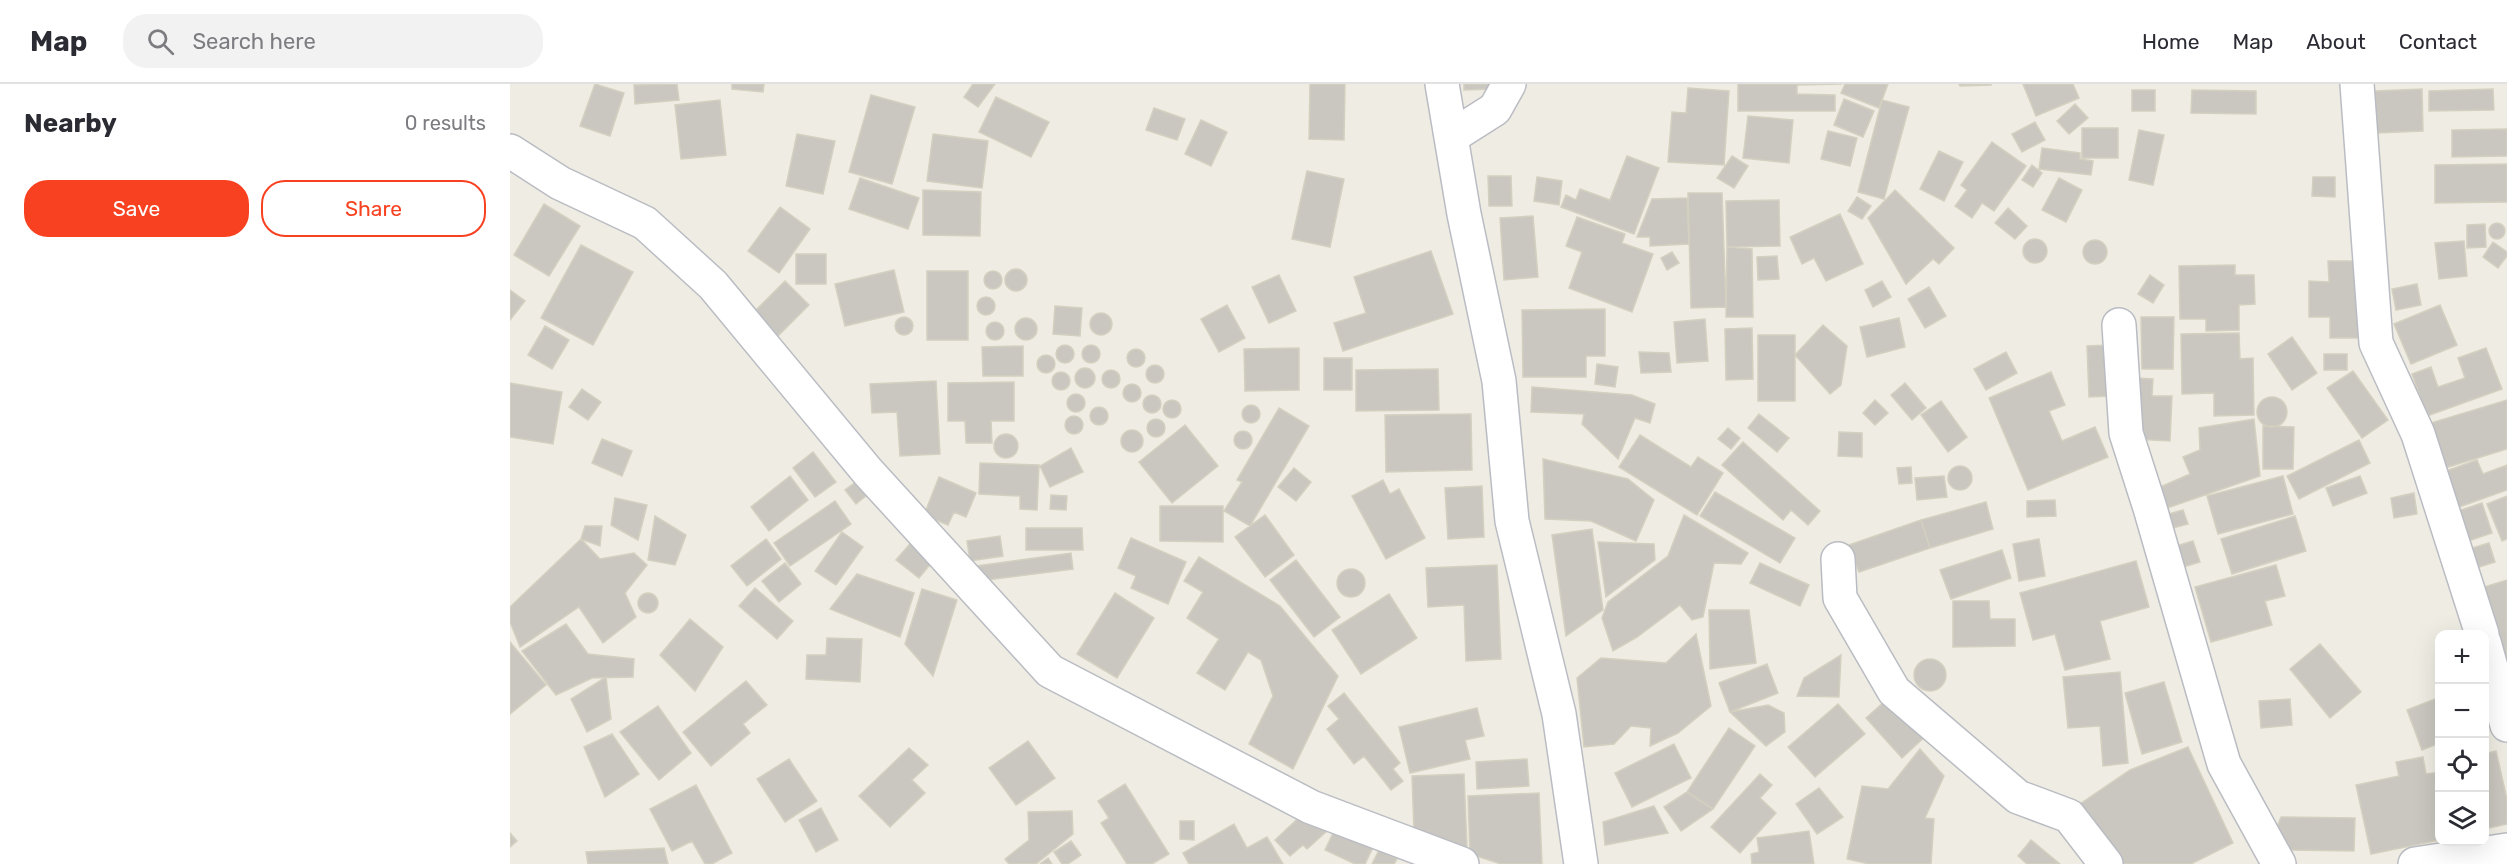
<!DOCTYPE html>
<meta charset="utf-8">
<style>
body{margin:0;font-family:Rubik,sans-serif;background:#f2f2f3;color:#2b2b33}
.controls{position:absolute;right:18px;bottom:18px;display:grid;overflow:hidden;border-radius:12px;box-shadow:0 6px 24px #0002}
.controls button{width:54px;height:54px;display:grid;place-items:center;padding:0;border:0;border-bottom:2px solid #e1e1e2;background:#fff;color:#2b2b33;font:30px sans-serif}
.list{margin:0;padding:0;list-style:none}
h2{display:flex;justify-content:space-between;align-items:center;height:78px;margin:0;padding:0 24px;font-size:26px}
h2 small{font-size:20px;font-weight:400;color:#7c7c81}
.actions{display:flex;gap:12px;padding:18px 24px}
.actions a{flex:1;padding:14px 0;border:2px solid #f84120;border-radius:24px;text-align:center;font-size:21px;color:#f84120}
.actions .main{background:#f84120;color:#fff}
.icon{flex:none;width:33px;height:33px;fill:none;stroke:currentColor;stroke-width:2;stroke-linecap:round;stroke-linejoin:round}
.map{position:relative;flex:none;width:1997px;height:780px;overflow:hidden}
header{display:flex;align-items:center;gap:36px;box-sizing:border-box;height:84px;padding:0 30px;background:#fff;border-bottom:2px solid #e1e1e2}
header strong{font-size:28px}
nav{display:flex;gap:33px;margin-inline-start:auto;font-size:21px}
.search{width:420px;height:54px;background:#f2f2f3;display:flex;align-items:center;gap:15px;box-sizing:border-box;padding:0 21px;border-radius:24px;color:#7c7c81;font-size:22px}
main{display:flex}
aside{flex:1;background:#fff}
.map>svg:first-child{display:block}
.building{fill:#cac7c0;stroke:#d4d0c0;stroke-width:1.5}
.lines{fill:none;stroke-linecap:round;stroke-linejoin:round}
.street-casing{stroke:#babcc3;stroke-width:36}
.street{stroke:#fff;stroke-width:33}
</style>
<header>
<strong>Map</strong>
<div class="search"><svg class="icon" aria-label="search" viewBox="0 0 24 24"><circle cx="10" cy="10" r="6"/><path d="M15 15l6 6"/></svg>Search here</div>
<nav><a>Home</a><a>Map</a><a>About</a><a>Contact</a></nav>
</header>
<main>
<aside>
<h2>Nearby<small>0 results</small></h2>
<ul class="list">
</ul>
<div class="actions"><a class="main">Save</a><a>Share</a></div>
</aside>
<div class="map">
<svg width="1997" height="780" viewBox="0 0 1997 780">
<rect width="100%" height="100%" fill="#efede3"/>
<path class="building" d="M85,0L114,9L100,52L70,42Z
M167,0L169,16L125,20L124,1Z
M222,0H254L253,8L222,5Z
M463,0H485L468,23L454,13Z
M800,0H835L834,56L799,55Z
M954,0H984V5L954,6Z
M1228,0H1332L1287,1V10L1325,11V27H1228Z
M1335,0H1378L1369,24L1331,9Z
M1449,0H1481V1L1450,2Z
M1513,0H1563L1569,14L1526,32Z
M1178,4L1219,7L1214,81L1158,78L1162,28L1176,29Z
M1912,5L1913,47L1867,49L1865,7Z
M1983,5L1984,26L1919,27V7Z
M1622,6H1645V27H1622Z
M1682,6L1746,7V30L1681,29Z
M361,11L405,23L382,100L339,88Z
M486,13L539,38L521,73L469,48Z
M1334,15L1364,27L1353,53L1324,41Z
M210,16L216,71L171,75L165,21Z
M1372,16L1399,23L1374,115L1348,108Z
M1565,20L1578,34L1559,50L1547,37Z
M644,24L675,35L667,56L636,46Z
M1238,32L1283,36L1279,79L1233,74Z
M691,36L717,48L701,82L675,70Z
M1525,38L1535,56L1512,68L1502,50Z
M1572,44H1608V74H1572Z
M1997,45V72L1942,73V46Z
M1629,46L1654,51L1643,101L1619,96Z
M1318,47L1347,54L1340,82L1311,75Z
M287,50L325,57L313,110L276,102Z
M423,50L478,57L472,104L417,97Z
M1482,58L1516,82L1484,127L1472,119L1462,134L1445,122L1457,106L1451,101Z
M1532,64L1570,69V75L1583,77L1581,91L1529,85Z
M1429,67L1453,78L1434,117L1410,105Z
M1117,72L1149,84L1124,150L1051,123L1056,111L1066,116L1070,105L1100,116Z
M1222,72L1238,82L1224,104L1207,94Z
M1997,80V118L1925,119V81Z
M1522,81L1532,89L1523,103L1512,96Z
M797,87L834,95L820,163L782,155Z
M978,92H1001L1002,122H979Z
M1027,93L1052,97L1049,121L1024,117Z
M1803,93H1825V113L1802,112Z
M350,94L409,114L398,145L339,125Z
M1549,94L1572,106L1556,138L1532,126Z
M413,106L471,108L470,152L413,151Z
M1385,106L1444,164L1429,180L1423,175L1396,200L1358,134Z
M1178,109H1212L1216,223L1181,224Z
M1347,113L1361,122L1352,135L1338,127Z
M1177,114L1179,160L1140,162V153H1127L1142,115Z
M1269,116L1270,162L1217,163L1216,117Z
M34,120L70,142L39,192L4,171Z
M270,123L300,145L269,189L238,167Z
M1498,124L1517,142L1505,155L1485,139Z
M1330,130L1353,180L1316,197L1304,174L1292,180L1280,153Z
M1023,132L1028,193L994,196L990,134Z
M1067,133L1115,150L1112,159L1143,170L1122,228L1059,204L1072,168L1056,162Z
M1979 147a8 8 0 1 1 16 0a8 8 0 1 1-16 0Z
M1975,140L1976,163L1957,164V141Z
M1513 167a12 12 0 1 1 24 0a12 12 0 1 1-24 0Z
M1573 168a12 12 0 1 1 24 0a12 12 0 1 1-24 0Z
M1954,157L1957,192L1929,195L1925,159Z
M1983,158L1997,168V172L1988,184L1973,173Z
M71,161L123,188L83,261L31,234Z
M1217,163L1242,165L1243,233H1216Z
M921,167L943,230L833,267L824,239L856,229L844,193Z
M1162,168L1169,179L1157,186L1151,174Z
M286,170H316V200H286Z
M1267,172L1269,195L1248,196L1247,173Z
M1818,177H1848V254H1820V233H1799V197L1819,198Z
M1725,181V191H1744L1745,220L1729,221V246L1696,247V235H1670L1669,182Z
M495 196a11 11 0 1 1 22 0a11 11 0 1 1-22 0Z
M384,186L394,228L335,242L325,200Z
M474 196a9 9 0 1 1 18 0a9 9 0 1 1-18 0Z
M417,187H458V256H417Z
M769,191L786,227L759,239L742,203Z
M1640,191L1654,201L1643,219L1628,210Z
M275,197L299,221L267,253L243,229Z
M1372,197L1381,213L1363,223L1355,206Z
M1907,200L1911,221L1886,226L1882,205Z
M1419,203L1436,232L1415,244L1398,215Z
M0,206L15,217L0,236Z
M467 222a9 9 0 1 1 18 0a9 9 0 1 1-18 0Z
M717,221L735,254L709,268L691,235Z
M1930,221L1947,261L1901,280L1884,240Z
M545,222L572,224L570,252L543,250Z
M1095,225V272H1076V293H1013L1012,226Z
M580 240a11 11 0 1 1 22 0a11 11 0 1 1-22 0Z
M385 242a9 9 0 1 1 18 0a9 9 0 1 1-18 0Z
M1631,233H1664L1663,285H1632Z
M1389,234L1395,263L1357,273L1350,243Z
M505 245a11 11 0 1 1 22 0a11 11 0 1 1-22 0Z
M1195,235L1198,277L1167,279L1164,238Z
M476 247a9 9 0 1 1 18 0a9 9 0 1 1-18 0Z
M1313,241L1337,262L1331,301L1320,310L1285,271Z
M35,242L59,256L42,285L18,271Z
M1242,244L1243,295L1216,296L1215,245Z
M1729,249L1730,275L1743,274L1744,331L1704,332V309L1672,310L1671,250Z
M1248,251H1285V317H1248Z
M1782,253L1807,289L1782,306L1758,270Z
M546 270a9 9 0 1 1 18 0a9 9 0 1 1-18 0Z
M572 270a9 9 0 1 1 18 0a9 9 0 1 1-18 0Z
M1599,261L1601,312L1579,313L1577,262Z
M513,262V292H473L472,263Z
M789,264V306L735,307L734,265Z
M1976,264L1992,305L1917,332L1902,290L1921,283L1928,303L1955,294L1948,274Z
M617 274a9 9 0 1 1 18 0a9 9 0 1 1-18 0Z
M1129,268L1159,269L1161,288L1131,289Z
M1496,268L1507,289L1476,306L1464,285Z
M1814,270H1837V286H1814Z
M527 280a9 9 0 1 1 18 0a9 9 0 1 1-18 0Z
M814,274H842V306H814Z
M1087,280L1108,283L1105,303L1085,300Z
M636 290a9 9 0 1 1 18 0a9 9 0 1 1-18 0Z
M565 294a10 10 0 1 1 20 0a10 10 0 1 1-20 0Z
M928,285L929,326L846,327V286Z
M592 295a9 9 0 1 1 18 0a9 9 0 1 1-18 0Z
M1843,287L1878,336L1852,354L1817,304Z
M542 297a9 9 0 1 1 18 0a9 9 0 1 1-18 0Z
M1541,288L1555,321L1539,327L1552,357L1585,343L1598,373L1518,406L1479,314Z
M1626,294L1643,295L1642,312H1662L1660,357L1624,355Z
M426,297L430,370L390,372L387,328L362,329L360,300Z
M504,298V337H481L482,359H456L455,337H438V299Z
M0,299L52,308L43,360L0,353Z
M1395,299L1416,324L1402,336L1381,311Z
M613 309a9 9 0 1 1 18 0a9 9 0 1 1-18 0Z
M1022,303L1122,311L1145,320L1140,339L1125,334L1108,375L1072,340L1074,330L1021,328Z
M72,305L91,318L78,336L59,323Z
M557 319a9 9 0 1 1 18 0a9 9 0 1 1-18 0Z
M633 320a9 9 0 1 1 18 0a9 9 0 1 1-18 0Z
M1747 328a15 15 0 1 1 30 0a15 15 0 1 1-30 0Z
M653 325a9 9 0 1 1 18 0a9 9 0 1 1-18 0Z
M1365,316L1378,329L1365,341L1353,329Z
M1997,316V365L1935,384L1921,339Z
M1431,317L1457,353L1438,368L1411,331Z
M732 330a9 9 0 1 1 18 0a9 9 0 1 1-18 0Z
M580 332a9 9 0 1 1 18 0a9 9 0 1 1-18 0Z
M769,324L799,342L740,442L714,427L732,398L727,396Z
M961,330L962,386L876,388L875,331Z
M1249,330L1279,354L1267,368L1238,344Z
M555 341a9 9 0 1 1 18 0a9 9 0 1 1-18 0Z
M637 344a9 9 0 1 1 18 0a9 9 0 1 1-18 0Z
M1744,335L1750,392L1657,424L1648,404L1680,390L1673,373L1690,366L1689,344Z
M675,341L708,382L662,419L629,378Z
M1753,342L1784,343L1783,385H1753Z
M1218,344L1230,354L1221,365L1208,355Z
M611 357a11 11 0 1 1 22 0a11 11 0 1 1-22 0Z
M724 356a9 9 0 1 1 18 0a9 9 0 1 1-18 0Z
M1329,348L1352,349V373L1328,372Z
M484 362a12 12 0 1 1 24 0a12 12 0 1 1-24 0Z
M1130,351L1181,383L1188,373L1213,389L1187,431L1109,383Z
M92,355L122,367L112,392L82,379Z
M1849,356L1860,379L1789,415L1777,392Z
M1233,358L1310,427L1298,441L1281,426L1273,436L1212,381Z
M561,364L573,388L540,403L530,382Z
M303,368L326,398L305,413L283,384Z
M1033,375L1118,395L1144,416L1126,457L1081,437L1035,435Z
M1967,376L1973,390L1997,381V406L1949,423L1936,387Z
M470,379L529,381L527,426L510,425V412L469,410Z
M1438 394a12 12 0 1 1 24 0a12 12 0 1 1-24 0Z
M1401,383L1402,399L1389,400L1387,384Z
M784,384L801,398L786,417L768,403Z
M280,392L298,416L259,447L241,423Z
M1434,392L1437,413L1407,416L1405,394Z
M1773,392L1783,430L1708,450L1697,412Z
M1850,392L1857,409L1823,422L1816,404Z
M429,393L466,409L456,433L444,428L438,441L414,431Z
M350,395L361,408L346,420L335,406Z
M873,396L880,410L889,405L915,454L876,475L842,412Z
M972,402L974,453L938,455L935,404Z
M1205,408L1285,454L1270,479L1190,432Z
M1904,409L1907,430L1884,434L1881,414Z
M541,411L557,412L556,426L540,425Z
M1997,412V455L1992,457L1977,420Z
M105,414L137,421L128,456L101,441Z
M1545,416L1546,432L1517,433V417Z
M325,417L341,440L280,482L264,459Z
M1476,418L1483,445L1420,464L1411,436Z
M1972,419L1982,449L1958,457L1948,427Z
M650,422H713V458L650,457Z
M1673,426L1678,440L1659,445L1655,431Z
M755,431L784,471L755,493L725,453Z
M1174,431L1238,469L1231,480L1204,479L1193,533L1182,536L1170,521L1127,553L1103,567L1092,534L1098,518L1158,472Z
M145,432L176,451L165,481L138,476Z
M1785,432L1796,467L1722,490L1711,455Z
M1411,436L1420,464L1349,488L1339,461Z
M75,442H92L90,462L71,455Z
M516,444H572L573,466H516Z
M1082,445L1093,526L1056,552L1042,451Z
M332,448L353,463L326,501L305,487Z
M490,452L493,472L460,477L457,457Z
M405,454L427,472L409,494L386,476Z
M621,454L676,478L658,520L621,504L626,492L608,484Z
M71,455L90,475L124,469L137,481L115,509L126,533L93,559L69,523L10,563L0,538V523Z
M256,455L271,475L237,502L221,482Z
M1529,455L1535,492L1509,497L1503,460Z
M1683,457L1690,478L1670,484L1663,463Z
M1088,458L1144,460L1145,476L1096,513Z
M1979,459L1985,478L1966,484L1959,465Z
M1492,466L1501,494L1441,515L1430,486Z
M561,469L563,485L469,497L467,482Z
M689,473L770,522L828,592L783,685L739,660L763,612L751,576L738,568L715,606L687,589L709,555L677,534L693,508L674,497Z
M786,476L830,533L804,553L760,496Z
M1626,477L1639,523L1590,537L1600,575L1555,586L1545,550L1523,556L1510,509Z
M275,479L291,500L269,518L252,497Z
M1250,479L1299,501L1290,522L1240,499Z
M987,481L991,575L956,577L954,521L918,523L916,484Z
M1766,481L1775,512L1755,517L1762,541L1701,558L1685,503Z
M827 499a14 14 0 1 1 28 0a14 14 0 1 1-28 0Z
M347,490L404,509L390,553L320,525Z
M1997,496V586L1971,504Z
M245,504L283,537L267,555L229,522Z
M412,505L447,516L423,592L395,560Z
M605,509L644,534L607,594L567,570Z
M128 519a10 10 0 1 1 20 0a10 10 0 1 1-20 0Z
M879,510L907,554L851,590L822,546Z
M1443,517H1479L1480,535H1505V562L1443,563Z
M1199,526H1239L1246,579L1200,585Z
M180,535L213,563L185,607L150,571Z
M56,540L78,570L124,575L123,593L82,594L46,611L12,567Z
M1186,550L1201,622L1168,649L1140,662L1141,644L1121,642L1104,660L1074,663L1067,594L1091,574L1156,579Z
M317,554L352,555L350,598L296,595L297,571H316Z
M0,558L36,601L0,630Z
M1810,560L1851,608L1820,634L1780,585Z
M1331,571L1329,613L1287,612L1294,594Z
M1404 591a16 16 0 1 1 32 0a16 16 0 1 1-32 0Z
M1257,580L1268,609L1220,628L1209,599Z
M1610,588L1618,679L1593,682L1590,642L1558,644L1553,593Z
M96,593L101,635L77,648L61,615Z
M236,597L257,621L233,640L240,649L201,682L173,648Z
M1654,598L1672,658L1632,670L1615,609Z
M834,609L890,679L883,685L893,697L881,706L854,672L844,680L817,645L829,635L818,622Z
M1384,609L1420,648L1392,674L1356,634Z
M1930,613V659L1912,666L1897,626Z
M1780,615L1782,641L1751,644L1749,617Z
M1328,620L1355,650L1305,693L1278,663Z
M1258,621L1274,629L1275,648L1256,662L1220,628Z
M148,622L181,669L149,696L110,648Z
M967,624L974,652L955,656L960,675L900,689L889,643Z
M1219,644L1245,662L1203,725L1177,708Z
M102,650L129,690L95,713L74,663Z
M518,657L545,694L506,721L479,684Z
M1164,660L1181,694L1122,723L1105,689Z
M1678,663L1723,759L1681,780H1607L1567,722L1620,686Z
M399,664L418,681L402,696L415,709L380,743L349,712Z
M1410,665L1434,692L1415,734L1424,735L1421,780H1359L1337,775L1352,702L1378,705Z
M1986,667L1997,715V740L1974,745V670Z
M1913,673L1916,690L1930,688V756L1861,770L1846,701L1889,692L1886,678Z
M279,675L307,717L275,738L247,695Z
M1017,675L1019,702L967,705L966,678Z
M954,690L957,764L904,748L902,692Z
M1250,690L1262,701L1250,714L1266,729L1230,769L1201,743Z
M615,700L659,770L642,780H617L591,739L599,734L588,717Z
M186,701L222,769L202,780H195L182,757L162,767L140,725Z
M1309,704L1333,733L1307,750L1286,720Z
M1177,708L1203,725L1171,747L1154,723Z
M1029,709L1032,780H991L960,770L958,712Z
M1144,722L1158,749L1095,761L1093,738Z
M311,724L328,756L306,768L289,736Z
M797,726L817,747L797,765L793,761L780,772L765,756Z
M562,727L563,750L526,780H499L495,775L519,756L518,728Z
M1771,733L1845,734L1844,767L1775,766L1765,748Z
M670,737H684V756L670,755Z
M724,740L737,764L757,753L773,780H679L673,769Z
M827,741L865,759L855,780H845L815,766Z
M1299,747L1304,780H1242L1241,770L1249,768L1247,754Z
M0,749L7,757L0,763Z
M1521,756L1550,780H1517L1508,772Z
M561,757L571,771L558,780H552L544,768Z
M154,764L158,780H78L76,768Z
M869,766L887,775L884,780H862Z
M538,774L542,780H530Z"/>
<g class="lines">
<g class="street-casing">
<path id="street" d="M932,0L954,130L989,297L1002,437L1049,630L1071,780
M1847,0L1866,259L1908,350L1972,550
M941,53L985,25L999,0
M0,67L50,99L135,139L203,201L358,388L540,587L801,723L952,780
M1609,241L1616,349L1640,424L1714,680L1769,780
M1328,475L1330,514L1384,607L1508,713L1559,732L1596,780
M1974,558L1997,641
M1905,780L1997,766"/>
</g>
<use href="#street" class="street"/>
</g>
</svg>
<div class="controls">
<button>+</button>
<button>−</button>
<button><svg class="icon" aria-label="locate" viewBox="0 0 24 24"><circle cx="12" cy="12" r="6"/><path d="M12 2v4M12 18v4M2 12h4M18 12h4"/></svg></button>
<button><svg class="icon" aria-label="layers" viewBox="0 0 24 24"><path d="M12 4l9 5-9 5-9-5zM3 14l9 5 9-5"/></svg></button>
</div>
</div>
</main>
